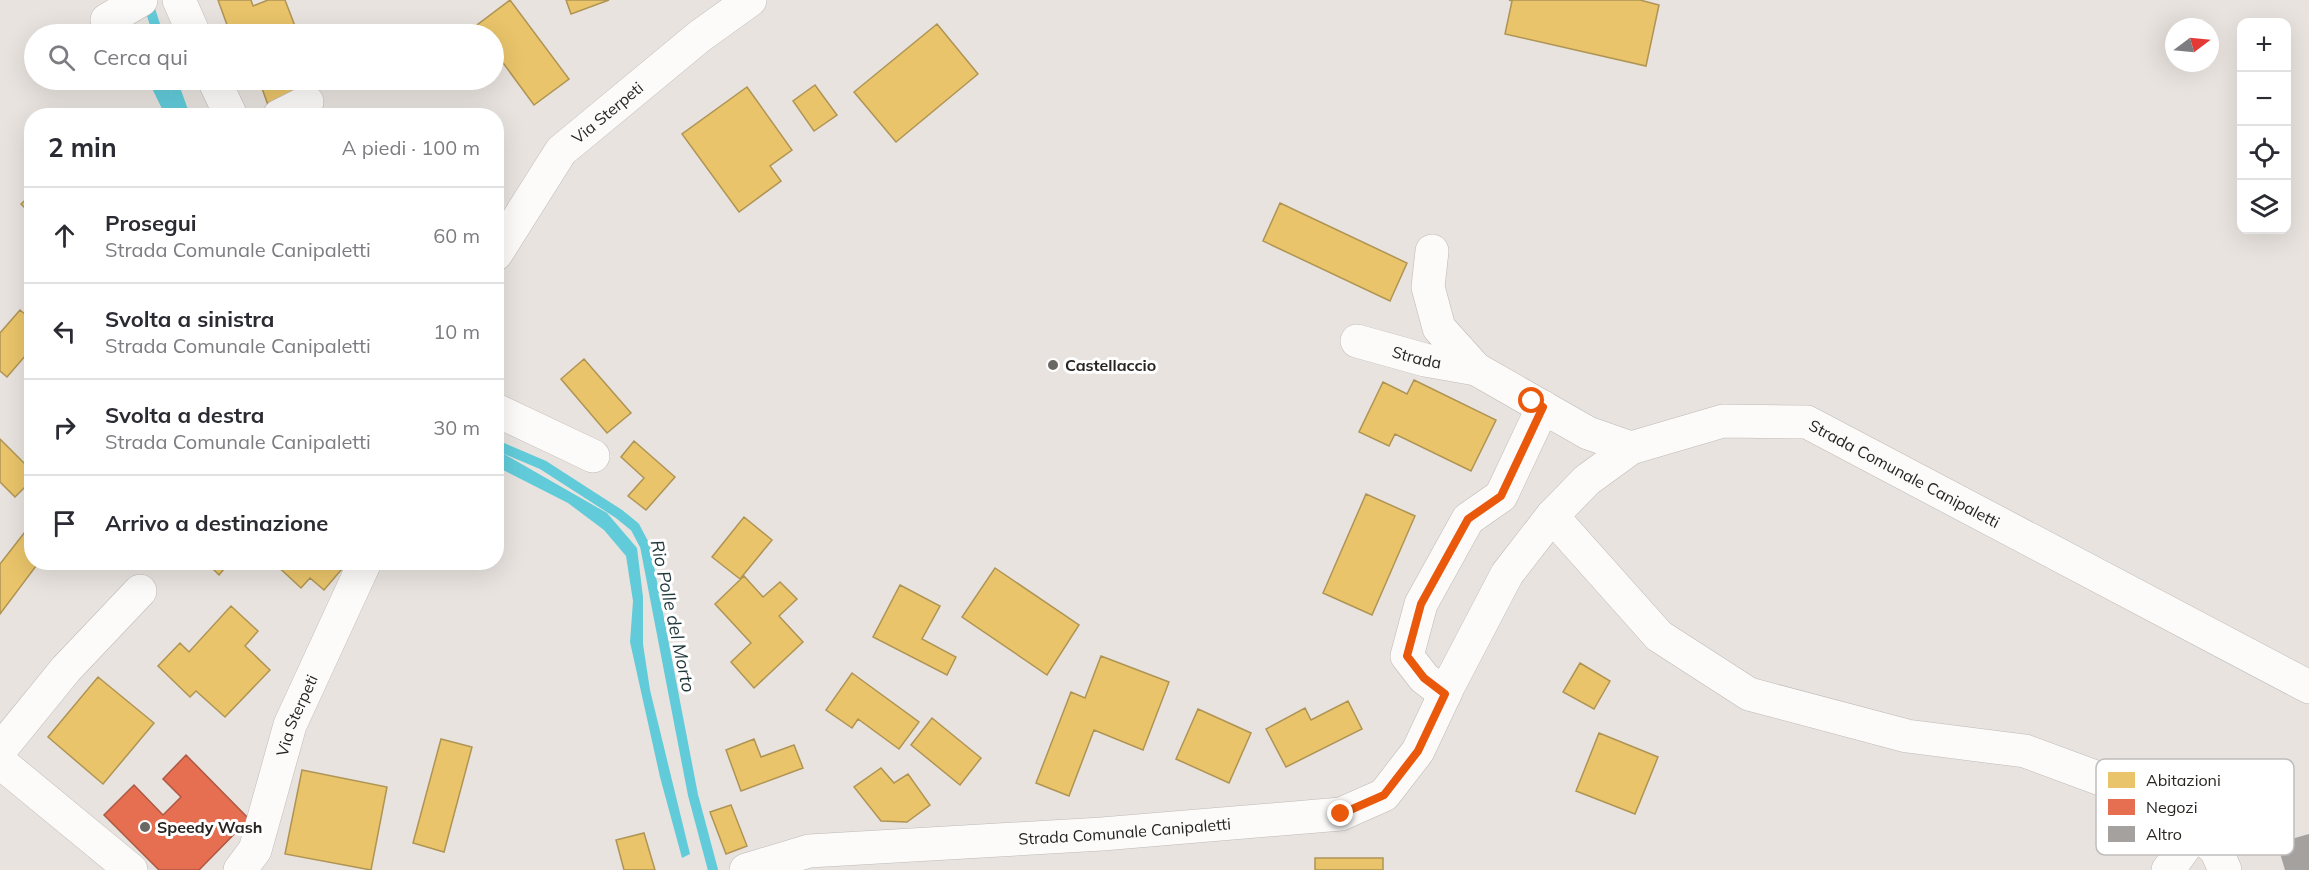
<!DOCTYPE html>
<html lang="it">
<meta charset="utf-8">
<style>
body{margin:0;font-family:Mulish,sans-serif;background:#f2f2f3;color:#2b2b33}
.controls{position:absolute;right:18px;top:18px;display:grid;overflow:hidden;border-radius:12px;box-shadow:0 6px 24px #0002}
.controls button{width:54px;height:54px;display:grid;place-items:center;padding:0;border:0;border-bottom:2px solid #e1e1e2;background:#fff;color:#2b2b33;font:30px sans-serif}
.compass{position:absolute;left:2165px;top:18px;width:54px;height:54px;border-radius:50%;background:#fff;box-shadow:0 6px 24px #0002;rotate:74deg}
.stop{position:absolute;width:18px;height:18px;margin:-14px;border:4px solid #ea580c;border-radius:50%;background:#fff}
.stop.end{background:#ea580c;border-color:#fff;box-shadow:0 2px 6px #0008}
.list{margin:0;padding:0;list-style:none}
h2{display:flex;justify-content:space-between;align-items:center;height:78px;margin:0;padding:0 24px;font-size:26px}
h2 small{font-size:20px;font-weight:400;color:#7c7c81}
.list li{display:grid;grid-template-columns:39px 1fr auto;gap:18px;align-items:center;box-sizing:border-box;height:96px;padding:0 24px;border-top:2px solid #e1e1e2}
.list b{display:block;font-size:22px;white-space:nowrap}
.list p{margin:0;font-size:20px;white-space:nowrap;color:#7c7c81}
.list em{font-size:20px;font-style:normal;color:#7c7c81}
.icon{flex:none;width:33px;height:33px;fill:none;stroke:currentColor;stroke-width:2;stroke-linecap:round;stroke-linejoin:round}
.map{position:relative;flex:none;width:2309px;height:870px;overflow:hidden}
.search{position:absolute;background:#fff;box-shadow:0 6px 24px #0002;left:24px;top:24px;width:480px;height:66px;display:flex;align-items:center;gap:15px;box-sizing:border-box;padding:0 21px;border-radius:33px;color:#7c7c81;font-size:22px}
.panel{position:absolute;background:#fff;box-shadow:0 6px 24px #0002;left:24px;top:108px;width:480px;height:462px;border-radius:24px}
.map>svg:first-child{display:block}
.water{fill:#62cbda}
.homes{fill:#e9c46a;stroke:#af9454;stroke-width:1.5}
.shops{fill:#e76f51;stroke:#ad5843;stroke-width:1.5}
.lines{fill:none;stroke-linecap:round;stroke-linejoin:round}
.stream{stroke:#62cbda;stroke-width:10}
.building{fill:#a5a19f}
.minor-casing{stroke:#bebab7;stroke-width:34}
.minor{stroke:#fcfbfa;stroke-width:33}
.route{stroke:#ea580c;stroke-width:8}
.poi-dot{fill:#6b6763;stroke:#fff;stroke-width:2}
.labels{text-anchor:middle;dominant-baseline:central;stroke-width:6;stroke-linejoin:round;paint-order:stroke}
.street-label{font-size:16px;fill:#272421;stroke:#fff}
.poi-label{font-size:16px;font-weight:bold;fill:#272421;stroke:#fff;text-anchor:start}
.water-label{font-size:18px;font-style:italic;fill:#1e363a;stroke:#fff}
.key{fill:#fff;stroke:#bebdbc;stroke-width:1.5}
.key-label{font-size:16px;fill:#272421}
</style>
<div class="map">
<svg width="2309" height="870" viewBox="0 0 2309 870">
<rect width="100%" height="100%" fill="#e8e3de"/>
<path class="water" d="M148,80H165L183,115H165Z
M497,450L607,513L637,548L643,597V644L650,690L690,854L682,858L660,777L630,642L633,601L626,556L604,530L568,503L497,467Z"/>
<path class="homes" d="M218,0H251L253,6L268,0H285L298,34H242L240,30L230,33Z
M510,0L569,79L534,105L498,56L494,59V34H465Z
M566,0H609L571,14Z
M1509,0H1640L1659,5L1646,66L1505,34L1512,1Z
M937,24L978,74L896,142L854,92Z
M259,80H332V81L268,105Z
M815,85L837,115L814,131L793,101Z
M747,87L792,150L770,166L781,181L739,212L682,134Z
M32,194V215L21,204Z
M1280,203L1407,263L1390,301L1263,241Z
M20,310L32,320V348L7,377L0,371V333Z
M584,359L631,413L607,433L561,379Z
M1414,380L1496,420L1471,471L1395,434L1389,446L1359,432L1383,382L1407,394Z
M0,439L32,471V480L15,497L0,482Z
M634,441L675,477L646,510L628,496L644,478L621,457Z
M1366,494L1415,516L1372,615L1323,593Z
M744,517L772,540L740,579L712,557Z
M32,523V562H39L0,614V564Z
M206,562H230L219,575Z
M273,562H346L347,563L324,590L310,578L301,588Z
M995,568L1079,625L1047,675L962,617Z
M744,576L763,597L780,582L797,599L779,616L803,642L754,688L731,662L751,643L715,604Z
M900,585L940,606L922,639L956,657L947,675L873,637Z
M231,606L258,631L245,646L270,670L225,717L196,691L190,697L158,666L180,643L189,652Z
M1101,656L1169,682L1143,750L1094,730L1069,796L1036,783L1071,692L1085,698Z
M1580,663L1610,681L1594,709L1563,692Z
M852,673L919,722L899,749L858,719L852,728L826,710Z
M98,677L154,723L103,784L48,737Z
M1348,701L1362,729L1286,767L1266,729L1305,708L1311,720Z
M1198,709L1251,733L1229,783L1176,759Z
M932,718L981,758L960,785L911,745Z
M1599,733L1658,757L1635,814L1576,791Z
M441,739L472,747L444,852L413,843Z
M754,739L761,757L794,745L803,768L741,791L726,750Z
M881,768L894,783L908,774L930,805L907,822L881,821L854,787Z
M302,770L387,787L371,870L285,854Z
M731,805L747,846L726,854L710,812Z
M644,833L655,870H624L616,840Z
M1315,858H1383V870H1315Z"/>
<path class="shops" d="M186,755L249,819L199,870H159L104,815L134,785L163,815L181,797L163,779Z"/>
<g class="lines">
<path class="stream" d="M145,1L150,9L158,34
M172,80L185,116
M496,445L543,465L619,514L635,527L645,546L693,795L713,870"/>
</g>
<path class="building" d="M2309,834V870H2285L2277,843Z"/>
<g class="lines">
<g class="minor-casing">
<g id="minor">
<path d="M179,0L194,34"/>
<path d="M107,20L141,0"/>
<path d="M214,80L231,116"/>
<path d="M279,116L307,102"/>
<path d="M1432,251L1428,287L1439,328L1476,369L1588,433L1631,448"/>
<path id="s1" d="M496,254L561,151L700,36L750,0"/>
<path id="s2" d="M1357,341L1425,360L1476,369"/>
<path d="M496,410L593,456"/>
<path d="M1552,516L1659,636L1749,694L1907,736L2025,751L2163,802L2216,850L2225,870"/>
<path d="M1445,694L1424,678L1407,656L1421,604L1468,519L1501,496L1543,407"/>
<path d="M0,750L66,669L140,591"/>
<path d="M0,762L131,870"/>
<path id="s3" d="M240,870L255,850L290,725L365,562"/>
<path id="s4" d="M746,870L809,851L1102,834L1341,814L1384,795L1418,751L1449,685L1507,574L1552,516L1587,480L1631,448L1723,421L1807,422L2309,687"/>
<path d="M2168,870L2196,832"/>
</g>
</g>
<use href="#minor" class="minor"/>
</g>
<g class="lines">
<path class="route" d="M1341,814L1384,795L1418,751L1445,694L1424,678L1407,656L1421,604L1468,519L1501,496L1543,407L1532,401"/>
</g>
<g class="poi-dot">
<circle cx="1053" cy="365" r="6"/>
<circle cx="145" cy="827" r="6"/>
</g>
<g class="labels">
<g class="street-label">
<text stroke="none"><textPath href="#s1" startOffset="182">Via Sterpeti</textPath></text>
<text stroke="none"><textPath href="#s2" startOffset="62">Strada</textPath></text>
<text stroke="none"><textPath href="#s4" startOffset="1368">Strada Comunale Canipaletti</textPath></text>
<text stroke="none"><textPath href="#s3" startOffset="166">Via Sterpeti</textPath></text>
<text stroke="none"><textPath href="#s4" startOffset="382">Strada Comunale Canipaletti</textPath></text>
</g>
<g class="poi-label">
<text x="1065" y="365">Castellaccio</text>
<text x="157" y="827">Speedy Wash</text>
</g>
<g class="water-label">
<text transform="translate(673 616) rotate(78)">Rio Polle del Morto</text>
</g>
</g>
<rect x="2096" y="759" width="198" height="96" rx="9" class="key"/>
<rect x="2108" y="772" width="27" height="16" fill="#e9c46a"/>
<rect x="2108" y="799" width="27" height="16" fill="#e76f51"/>
<rect x="2108" y="826" width="27" height="16" fill="#a5a19f"/>
<g class="key-label">
<text x="2146" y="786">Abitazioni</text>
<text x="2146" y="813">Negozi</text>
<text x="2146" y="840">Altro</text>
</g>
</svg>
<div class="controls">
<button>+</button>
<button>−</button>
<button><svg class="icon" aria-label="locate" viewBox="0 0 24 24"><circle cx="12" cy="12" r="6"/><path d="M12 2v4M12 18v4M2 12h4M18 12h4"/></svg></button>
<button><svg class="icon" aria-label="layers" viewBox="0 0 24 24"><path d="M12 4l9 5-9 5-9-5zM3 14l9 5 9-5"/></svg></button>
</div>
<svg class="compass" viewBox="-18 -18 36 36"><path d="M0-13l5 13h-10z" fill="#e53935"/><path d="M0 13l5-13h-10z" fill="#7c7c81"/></svg>
<div class="stop" style="left:1532px;top:401px"></div>
<div class="stop end" style="left:1341px;top:814px"></div>
<div class="search"><svg class="icon" aria-label="search" viewBox="0 0 24 24"><circle cx="10" cy="10" r="6"/><path d="M15 15l6 6"/></svg>Cerca qui</div>
<section class="panel">
<h2>2 min<small>A piedi · 100 m</small></h2>
<ul class="list">
<li><svg class="icon" aria-label="ahead" viewBox="0 0 24 24"><path d="M12 20V5M6 11l6-6 6 6"/></svg><div><b>Prosegui</b><p>Strada Comunale Canipaletti</p></div><em>60 m</em></li>
<li><svg class="icon" aria-label="left" viewBox="0 0 24 24"><path d="M17 20v-9H6M10 6l-5 5 5 5"/></svg><div><b>Svolta a sinistra</b><p>Strada Comunale Canipaletti</p></div><em>10 m</em></li>
<li><svg class="icon" aria-label="right" viewBox="0 0 24 24"><path d="M7 20v-9h11M14 6l5 5-5 5"/></svg><div><b>Svolta a destra</b><p>Strada Comunale Canipaletti</p></div><em>30 m</em></li>
<li><svg class="icon" aria-label="arrive" viewBox="0 0 24 24"><path d="M6 21V4h12l-3 4 3 4H6"/></svg><div><b>Arrivo a destinazione</b></div></li>
</ul>
</section>
</div>
